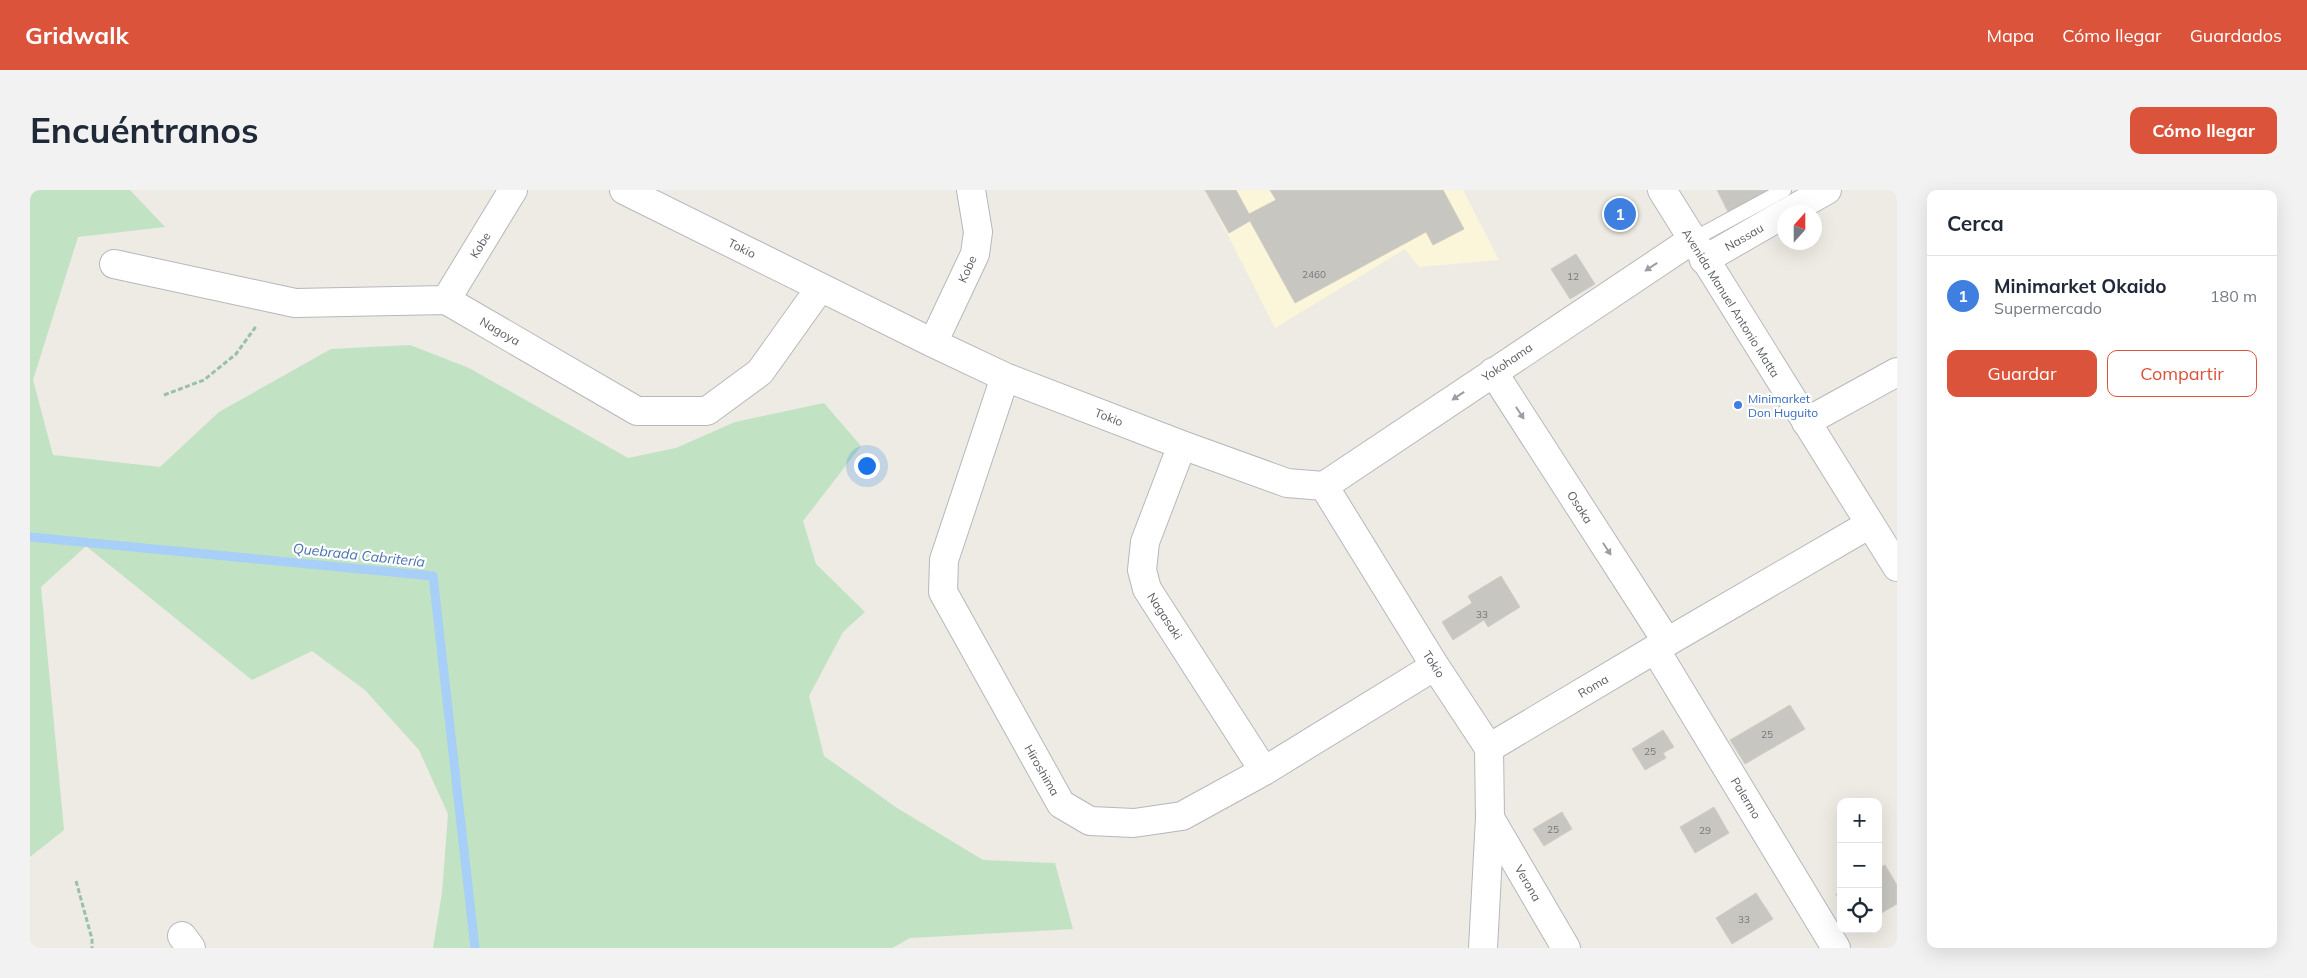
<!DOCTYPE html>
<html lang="es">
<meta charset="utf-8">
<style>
body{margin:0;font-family:Mulish,sans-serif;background:#f2f2f3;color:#1f2937}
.controls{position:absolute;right:15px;bottom:15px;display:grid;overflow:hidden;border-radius:10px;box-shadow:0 5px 20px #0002}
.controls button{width:45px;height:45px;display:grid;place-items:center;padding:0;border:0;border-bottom:1px solid #e0e1e3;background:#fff;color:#1f2937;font:25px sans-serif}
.compass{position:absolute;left:1747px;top:15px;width:45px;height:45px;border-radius:50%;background:#fff;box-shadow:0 5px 20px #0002;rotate:21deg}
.you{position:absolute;left:836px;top:275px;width:18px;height:18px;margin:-12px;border:4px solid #fff;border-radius:50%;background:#1a73e8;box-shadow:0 0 0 8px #1a73e833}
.badge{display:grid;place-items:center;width:32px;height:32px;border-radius:50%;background:#db533a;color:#fff;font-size:16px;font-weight:700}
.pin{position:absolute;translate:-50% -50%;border:2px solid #fff;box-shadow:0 1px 5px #0006}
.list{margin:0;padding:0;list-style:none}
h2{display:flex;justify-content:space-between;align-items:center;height:65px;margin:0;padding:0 20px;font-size:21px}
h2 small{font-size:16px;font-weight:400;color:#747a83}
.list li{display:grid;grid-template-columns:32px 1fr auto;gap:15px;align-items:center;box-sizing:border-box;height:80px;padding:0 20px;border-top:1px solid #e0e1e3}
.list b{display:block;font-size:19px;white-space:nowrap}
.list p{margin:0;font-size:16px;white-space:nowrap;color:#747a83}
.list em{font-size:16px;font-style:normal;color:#747a83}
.actions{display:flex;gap:10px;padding:15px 20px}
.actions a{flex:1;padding:11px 0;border:1px solid #db533a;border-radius:10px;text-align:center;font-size:18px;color:#db533a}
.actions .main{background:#db533a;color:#fff}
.icon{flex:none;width:28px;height:28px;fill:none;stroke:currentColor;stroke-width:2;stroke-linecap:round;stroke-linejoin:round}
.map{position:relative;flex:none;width:1867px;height:758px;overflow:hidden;border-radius:10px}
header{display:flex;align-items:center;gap:30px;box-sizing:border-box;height:70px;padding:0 25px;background:#db533a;color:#fff}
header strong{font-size:24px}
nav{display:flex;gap:28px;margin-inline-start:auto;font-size:18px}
.intro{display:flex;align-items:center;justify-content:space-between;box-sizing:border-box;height:120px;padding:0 30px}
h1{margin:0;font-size:35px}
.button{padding:12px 22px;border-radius:10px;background:#db533a;color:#fff;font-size:18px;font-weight:700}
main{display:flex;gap:30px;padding:0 30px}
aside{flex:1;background:#fff;border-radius:10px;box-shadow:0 5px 20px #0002}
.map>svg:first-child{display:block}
.commercial{fill:#fbf6da}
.green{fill:#c1e2c3}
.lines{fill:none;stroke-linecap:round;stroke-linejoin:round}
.stream{stroke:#a7cff8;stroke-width:9}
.building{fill:#c8c6c0;stroke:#d1cdc2}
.service-casing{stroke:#b5b8bc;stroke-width:16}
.minor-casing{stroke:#b5b8bc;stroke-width:30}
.secondary-casing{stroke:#b6b9be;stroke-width:30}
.path{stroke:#99c0a8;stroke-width:3;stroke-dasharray:5 2.5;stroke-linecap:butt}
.service{stroke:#fff;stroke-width:14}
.minor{stroke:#fff;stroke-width:28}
.secondary{stroke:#fff;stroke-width:28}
.oneway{fill:#9d9ea1}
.shop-dot{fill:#3f7fe0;stroke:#fff;stroke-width:2}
.labels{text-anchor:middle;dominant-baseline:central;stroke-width:4.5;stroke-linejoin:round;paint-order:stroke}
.number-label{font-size:10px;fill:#76787a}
.street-label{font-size:12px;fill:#5b5e62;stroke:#fff}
.shop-label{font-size:12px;fill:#366cbe;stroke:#fff;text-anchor:start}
.water-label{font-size:14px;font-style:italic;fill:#4974b1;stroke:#fff}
</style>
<header>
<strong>Gridwalk</strong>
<nav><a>Mapa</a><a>Cómo llegar</a><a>Guardados</a></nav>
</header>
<div class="intro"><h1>Encuéntranos</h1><a class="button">Cómo llegar</a></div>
<main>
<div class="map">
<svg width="1867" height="758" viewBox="0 0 1867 758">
<rect width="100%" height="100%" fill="#edebe3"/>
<path class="commercial" d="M1175,0H1433L1469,70L1389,77L1375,59L1245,138Z"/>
<path class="green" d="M0,0H100L135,37L48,47L3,190L23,265L130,277L189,222L301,159L380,155L439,178L598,268L646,258L705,232L794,213L831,256L773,331L786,374L835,422L813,442L779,506L794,566L867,618L953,670L1025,673L1043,739L880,748L862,758H403L412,703L418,624L389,560L335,500L282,461L222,490L56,356L11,397L34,640L0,667Z"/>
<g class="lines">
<path class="stream" d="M0,347L403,386L445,758"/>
</g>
<path class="building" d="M1175,0H1206L1219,24L1246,10L1240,0H1413L1434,39L1403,55L1396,42L1265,113L1220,31L1199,43Z
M1687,0H1743L1698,22Z
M1546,64L1565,94L1540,109L1521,79Z
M1471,386L1490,417L1458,437L1454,430L1423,450L1412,432L1442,413L1438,406Z
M1760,515L1775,539L1715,574L1700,550Z
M1633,540L1644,557L1633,563L1636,568L1615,580L1602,559Z
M1684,617L1699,643L1665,663L1650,637Z
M1532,622L1542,639L1514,656L1503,639Z
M1855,675L1867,695V714L1848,725V679Z
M1811,701V712L1806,704Z
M1726,703L1743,729L1702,754L1686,728Z"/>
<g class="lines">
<g class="service-casing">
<path id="service" d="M1662,50L1754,0"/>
</g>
<g class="minor-casing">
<path id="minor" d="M594,0L903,153L975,187L1152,255L1257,293L1294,296L1405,476L1459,558
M1758,22L1797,0
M1674,70L1754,24
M84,74L265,113L416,110L607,221H677L730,182L790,98
M416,110L483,0
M903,153L945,64L948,42L941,0
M1463,182L1637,452
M975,187L914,370L913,402L1031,614L1060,631L1104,633L1152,626L1234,581L1405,476
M1776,232L1867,182
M1152,255L1115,352L1112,380L1117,399L1234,581
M1294,296L1662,50
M1625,459L1806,758
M1459,558L1637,452L1840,334
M1460,628L1536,758
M152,746L161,758
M1453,758L1460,628L1459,558"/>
</g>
<g class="secondary-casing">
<path id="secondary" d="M1632,0L1867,377"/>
</g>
<path class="path" d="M134,205L174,190L206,164L227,135
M46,691L62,749V758"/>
<use href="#service" class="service"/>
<use href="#minor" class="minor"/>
<use href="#secondary" class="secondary"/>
</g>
<defs><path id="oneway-solid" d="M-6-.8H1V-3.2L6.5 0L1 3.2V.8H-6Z" transform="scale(1.25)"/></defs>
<g class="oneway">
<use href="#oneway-solid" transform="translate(1621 77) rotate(147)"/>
<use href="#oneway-solid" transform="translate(1428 206) rotate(146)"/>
<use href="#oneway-solid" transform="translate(1490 223) rotate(57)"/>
<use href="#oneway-solid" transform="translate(1577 359) rotate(57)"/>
</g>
<circle class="shop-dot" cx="1708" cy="215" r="5"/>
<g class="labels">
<g class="number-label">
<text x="1284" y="84">2460</text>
<text x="1543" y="86">12</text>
<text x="1452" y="424">33</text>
<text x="1737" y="544">25</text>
<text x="1620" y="561">25</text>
<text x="1523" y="639">25</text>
<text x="1675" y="640">29</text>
<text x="1714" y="729">33</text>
</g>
<g class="street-label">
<text transform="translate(1714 47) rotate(-30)">Nassau</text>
<text transform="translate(450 55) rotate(-59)">Kobe</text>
<text transform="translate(712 58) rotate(26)">Tokio</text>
<text transform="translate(937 79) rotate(-66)">Kobe</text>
<text transform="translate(1701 113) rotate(58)">Avenida Manuel Antonio Matta</text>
<text transform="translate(470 141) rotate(30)">Nagoya</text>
<text transform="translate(1477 172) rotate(-34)">Yokohama</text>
<text transform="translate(1079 227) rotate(21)">Tokio</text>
<text transform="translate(1550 317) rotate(57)">Osaka</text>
<text transform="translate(1135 426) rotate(57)">Nagasaki</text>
<text transform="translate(1404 474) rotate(57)">Tokio</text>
<text transform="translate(1563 496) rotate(-31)">Roma</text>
<text transform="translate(1012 580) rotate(60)">Hiroshima</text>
<text transform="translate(1716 608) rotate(59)">Palermo</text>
<text transform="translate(1498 693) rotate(60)">Verona</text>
</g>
<g class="shop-label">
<text x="1718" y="208">Minimarket<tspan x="1718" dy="14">Don Huguito</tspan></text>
</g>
<g class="water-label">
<text transform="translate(329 365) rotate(6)">Quebrada Cabritería</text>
</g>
</g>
</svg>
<div class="controls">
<button>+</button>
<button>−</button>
<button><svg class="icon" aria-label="locate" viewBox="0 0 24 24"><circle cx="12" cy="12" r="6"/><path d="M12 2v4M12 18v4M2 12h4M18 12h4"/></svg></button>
</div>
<svg class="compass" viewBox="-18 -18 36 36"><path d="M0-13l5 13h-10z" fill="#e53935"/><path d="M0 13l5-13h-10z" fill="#747a83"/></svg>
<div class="you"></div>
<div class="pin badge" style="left:1590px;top:24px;background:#3f7fe0">1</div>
</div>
<aside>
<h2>Cerca<small></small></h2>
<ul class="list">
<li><span class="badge" style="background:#3f7fe0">1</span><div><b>Minimarket Okaido</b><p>Supermercado</p></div><em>180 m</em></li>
</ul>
<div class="actions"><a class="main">Guardar</a><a>Compartir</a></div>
</aside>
</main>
